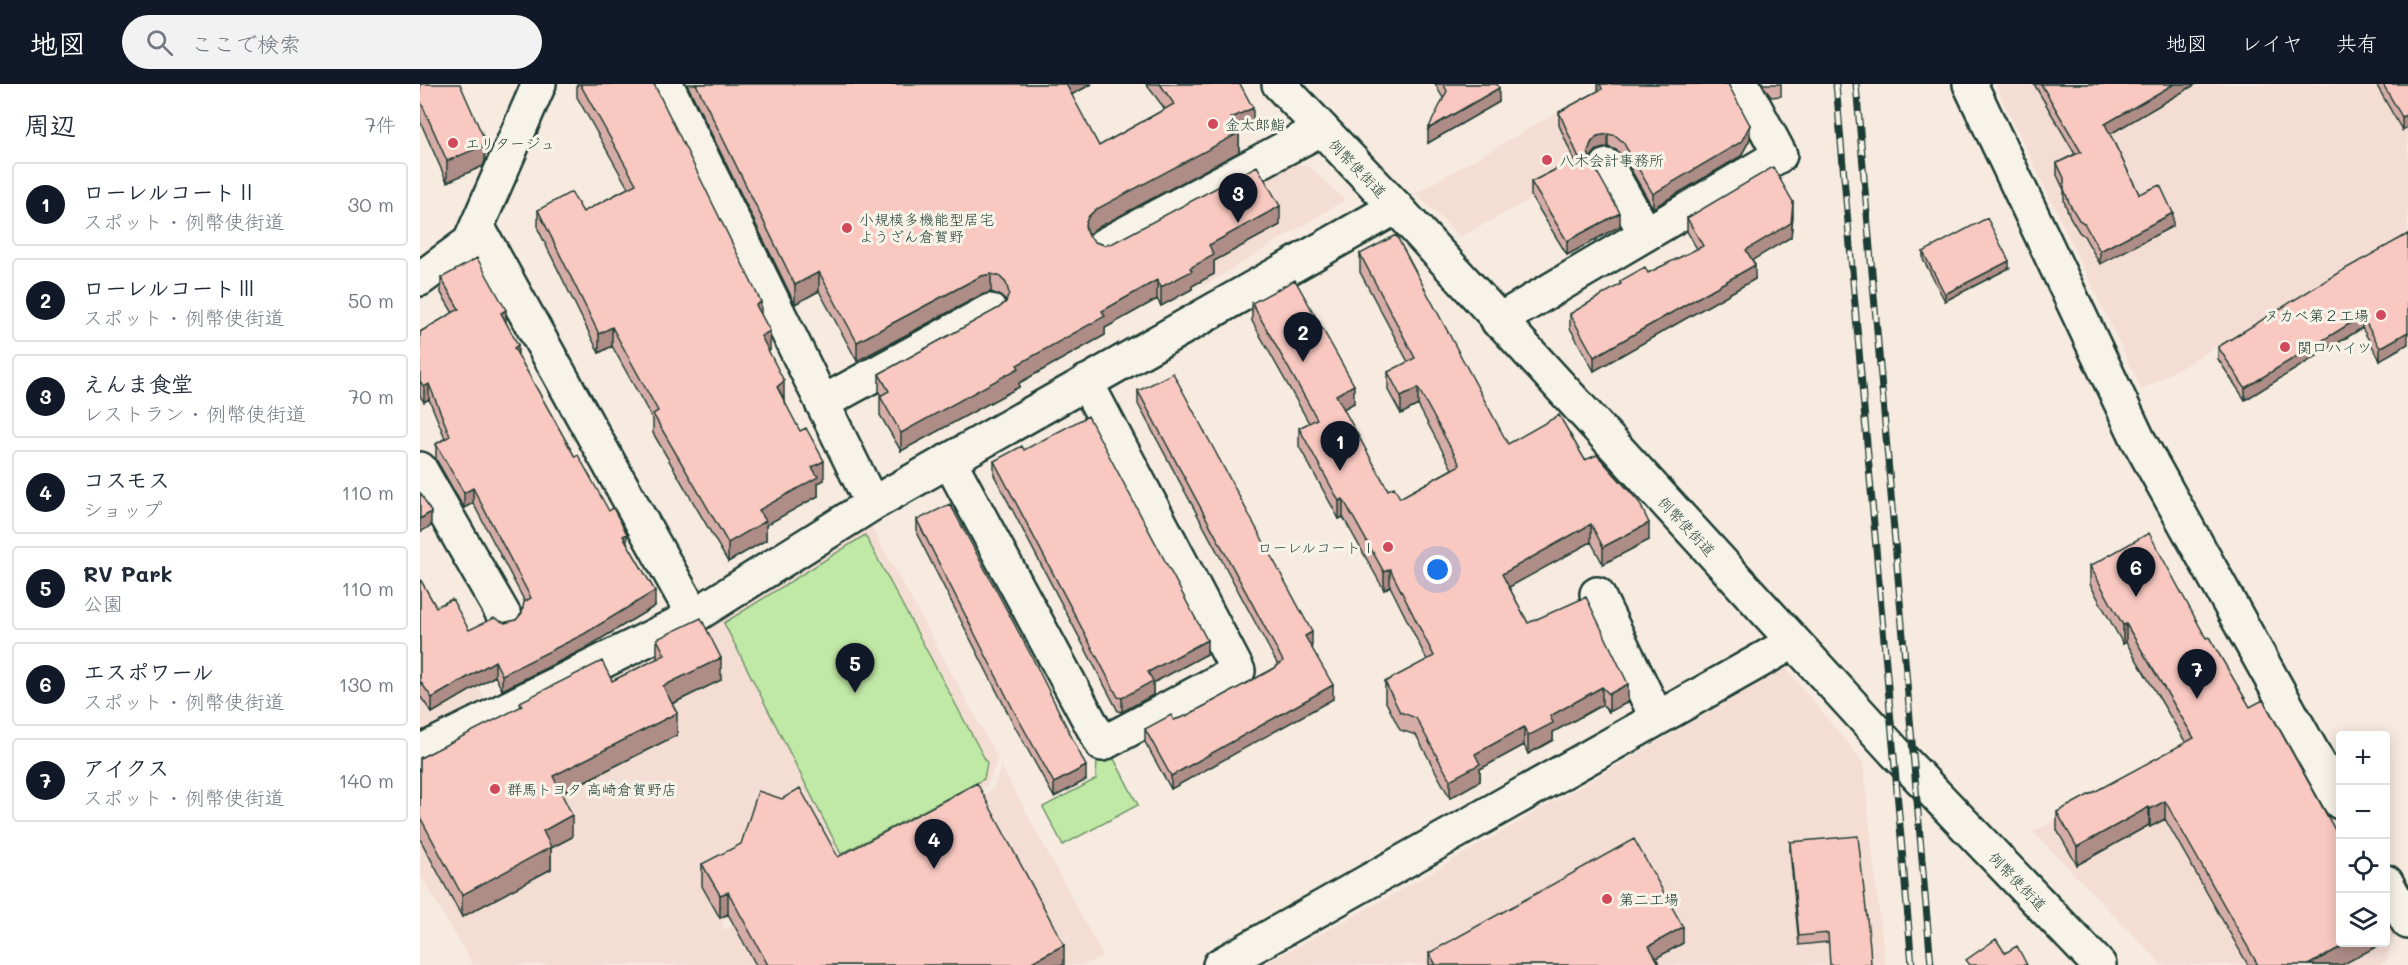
<!DOCTYPE html>
<html lang="ja">
<meta charset="utf-8">
<style>
body{margin:0;font-family:Mali,"Klee One",sans-serif;background:#f2f2f3;color:#1f2937}
.controls{position:absolute;right:18px;bottom:18px;display:grid;overflow:hidden;border-radius:6px;box-shadow:0 3px 15px #0003}
.controls button{width:54px;height:54px;display:grid;place-items:center;padding:0;border:0;border-bottom:2px solid #e0e1e3;background:#fff;color:#1f2937;font:30px sans-serif}
.you{position:absolute;left:1018px;top:486px;width:21px;height:21px;margin:-15px;border:4px solid #fff;border-radius:50%;background:#1a73e8;box-shadow:0 0 0 9px #1a73e833}
.badge{display:grid;place-items:center;width:39px;height:39px;border-radius:50%;background:#111827;color:#fff;font-size:20px;font-weight:700}
.pin{position:absolute;translate:-50% -50px;filter:drop-shadow(0 2px 3px #0008)}
.pin::after{content:'';position:absolute;top:32px;width:21px;height:18px;background:inherit;clip-path:polygon(0 0,100% 0,50% 100%)}
.list{margin:0;padding:0;list-style:none}
h2{display:flex;justify-content:space-between;align-items:center;height:78px;margin:0;padding:0 24px;font-size:26px}
h2 small{font-size:20px;font-weight:400;color:#747a83}
.list li{display:grid;grid-template-columns:39px 1fr auto;gap:18px;align-items:center;box-sizing:border-box;height:84px;margin:0 12px 12px;padding:0 12px;border:2px solid #e0e1e3;border-radius:6px}
.list b{display:block;font-size:22px;white-space:nowrap}
.list p{margin:0;font-size:20px;white-space:nowrap;color:#747a83}
.list em{font-size:20px;font-style:normal;color:#747a83}
.icon{flex:none;width:33px;height:33px;fill:none;stroke:currentColor;stroke-width:2;stroke-linecap:round;stroke-linejoin:round}
.map{position:relative;flex:none;width:1988px;height:881px;overflow:hidden}
header{display:flex;align-items:center;gap:36px;box-sizing:border-box;height:84px;padding:0 30px;background:#111827;color:#fff}
header strong{font-size:28px}
nav{display:flex;gap:33px;margin-inline-start:auto;font-size:21px}
.search{width:420px;height:54px;background:#f2f2f3;display:flex;align-items:center;gap:15px;box-sizing:border-box;padding:0 21px;border-radius:33px;color:#747a83;font-size:22px}
main{display:flex}
aside{flex:1;background:#fff}
.map>svg:first-child{display:block}
.built{fill:#f4ded4}
.green{fill:#c0e9a5;stroke:#70936c;stroke-width:1.5}
.lines{fill:none;stroke-linecap:round;stroke-linejoin:round}
.street-casing{stroke:#1f3d34;stroke-width:38}
.secondary-casing{stroke:#1f3d34;stroke-width:38}
.street{stroke:#f7f3e8;stroke-width:33}
.secondary{stroke:#f7f3e8;stroke-width:33}
.rail-casing{stroke:#1f3d34;stroke-width:7}
.rail{stroke:#f7f3e8;stroke-width:4.5;stroke-dasharray:14;stroke-linecap:butt}
.wall{fill:#d6ada6;stroke:#1f3d34;stroke-width:1.5}
.shaded-wall{fill:#ae8d87;stroke:#1f3d34;stroke-width:1.5}
.building{fill:#f9c9c1;stroke:#1f3d34;stroke-width:1.5}
.poi-dot{fill:#d1495b;stroke:#f7f3e8;stroke-width:2}
.labels{text-anchor:middle;dominant-baseline:central;stroke-width:6;stroke-linejoin:round;paint-order:stroke}
.poi-label{font-size:15px;fill:#1f3d34;stroke:#f7f3e8;text-anchor:start}
.street-label{font-size:15px;fill:#1f3d34;stroke:#f7f3e8}
</style>
<header>
<strong>地図</strong>
<div class="search"><svg class="icon" aria-label="search" viewBox="0 0 24 24"><circle cx="10" cy="10" r="6"/><path d="M15 15l6 6"/></svg>ここで検索</div>
<nav><a>地図</a><a>レイヤ</a><a>共有</a></nav>
</header>
<main>
<aside>
<h2>周辺<small>7件</small></h2>
<ul class="list">
<li><span class="badge">1</span><div><b>ローレルコートⅡ</b><p>スポット · 例幣使街道</p></div><em>30 m</em></li>
<li><span class="badge">2</span><div><b>ローレルコートⅢ</b><p>スポット · 例幣使街道</p></div><em>50 m</em></li>
<li><span class="badge">3</span><div><b>えんま食堂</b><p>レストラン · 例幣使街道</p></div><em>70 m</em></li>
<li><span class="badge">4</span><div><b>コスモス</b><p>ショップ</p></div><em>110 m</em></li>
<li><span class="badge">5</span><div><b>RV Park</b><p>公園</p></div><em>110 m</em></li>
<li><span class="badge">6</span><div><b>エスポワール</b><p>スポット · 例幣使街道</p></div><em>130 m</em></li>
<li><span class="badge">7</span><div><b>アイクス</b><p>スポット · 例幣使街道</p></div><em>140 m</em></li>
</ul>
</aside>
<div class="map">
<svg width="1988" height="881" viewBox="0 0 1988 881">
<rect width="100%" height="100%" fill="#f7ebe0"/>
<filter id="ink" filterUnits="userSpaceOnUse"><feTurbulence type="fractalNoise" baseFrequency=".0167" numOctaves="2"/><feDisplacementMap in="SourceGraphic" scale="12" xChannelSelector="R" yChannelSelector="G"/><feConvolveMatrix kernelMatrix="1 2 1 2 8 2 1 2 1" color-interpolation-filters="sRGB"/></filter>
<g filter="url(#ink)">
<path class="built" d="M1575,0H1988V152L1722,306Z
M1143,25L1176,81L1040,153L995,109Z
M870,79L889,82L925,116L784,202L751,139Z
M449,438L578,674L567,702L302,837L304,846L573,705L581,681L683,872L664,881H53L0,791V682L301,535Z
M0,492L64,613L0,649Z
M1366,584L1443,678L1465,881H842L965,815Z
M1849,617L1920,745V858H1966V826L1977,847L1966,877L1959,881H1742L1613,748Z"/>
<path class="green" d="M445,451L567,679L564,695L421,770L304,539Z
M691,669L718,721L643,761L623,723L676,695L677,676Z"/>
<g class="lines">
<g class="street-casing">
<path id="street" d="M246,0L452,420
M1187,82L1226,150
M57,142L274,532
M684,161L901,45
M0,195L50,158L119,0
M1078,237L1360,71L1325,5
M402,319L570,227
M529,376L682,660L818,587L666,298
M0,385L86,535
M1177,510L1237,634
M0,668L274,532L452,420L976,123
M800,881L1373,558"/>
</g>
<g class="secondary-casing">
<path id="secondary" d="M859,0L976,123L1474,667L1679,881
M1550,0L1718,355L1920,718
M1966,798L1988,838"/>
</g>
<use href="#street" class="street"/>
<use href="#secondary" class="secondary"/>
<g class="rail-casing">
<path id="rail" d="M1416,0L1492,881
M1436,0L1511,881"/>
</g>
<use href="#rail" class="rail"/>
</g>
<path class="wall" d="M0,0L65,77L63,82L27,98L0,37Z
M157,0H234L341,231L350,266L348,267L363,316L404,396L398,399V412L346,441V456L308,478L233,349V336L192,262L179,269L118,145V126L163,128L208,104L157,13Z
M267,0H672L651,11L679,62L745,25L726,0H820L833,42L819,49V68L675,145L668,151L675,158L684,161L860,141L794,177V190L772,202V205L741,222L737,215L685,244V251L599,299V303L481,367L460,331V312L461,311L459,309V290L579,224L586,217L579,211L571,208L561,211L437,277L399,207L375,220Z
M1015,0H1077L1079,18L1008,59L1023,14Z
M1178,0H1308L1330,55L1321,72L1233,124L1203,72L1196,66L1188,63L1177,66L1171,73L1170,75L1200,142L1147,171L1111,112V98L1154,76L1139,41V28L1178,7Z
M1342,0H1361V12L1351,13Z
M1614,0H1776L1690,50L1719,110L1753,142L1680,180L1664,152L1659,148L1650,133L1644,117V106L1637,91V79L1655,70Z
M1956,0H1988L1982,46Z
M1373,131L1371,153L1332,176L1335,195L1174,287L1150,244V230L1200,201V197L1228,189L1277,165L1267,147V134Z
M1988,150L1960,276L1942,244L1825,316L1798,275V263Z
M1503,168L1589,184L1525,217L1503,175Z
M940,170L1088,360L1165,376L1229,456L1183,480L1171,458L1089,503L1108,539L1208,618L1189,628L1182,621L1133,648V656L1108,670L1104,661L1060,685V697L1030,714L996,651L980,646L965,616V598L1007,576L970,502L964,506L923,433L919,435L879,362V344L889,339L832,237V219L934,319L923,325L968,406L980,414L1032,385L998,321L981,330L968,306V288L988,278L940,188Z
M21,194L86,239L98,271L155,373L207,459L235,522L164,565L82,606L75,592L12,629L0,612V495L16,523L49,546L96,536L102,529L105,518L53,419L44,424L16,375V360L25,354L9,315L4,318L0,312V248L33,229L21,209Z
M718,307L892,561L891,562L913,615L751,705L725,658V645L754,636L766,632L855,584L858,581L718,320Z
M604,366L787,570L733,599V611L702,628L698,627L574,391V377Z
M497,436L666,696L634,713L594,641L497,450Z
M1670,482L1922,881H1828L1745,735L1730,743L1729,741L1657,781L1637,746V728L1766,659L1706,558L1703,560L1670,500Z
M237,555L301,596L252,620L257,651L142,709L152,753L131,764V785L42,833L0,755V674L100,624V618L192,597L237,575Z
M1370,758L1451,881L1408,858L1379,861L1370,767Z
M418,773L644,881H336L308,830L300,834L282,802V780Z
M1263,859L1236,874L1240,881H1009V869Z"/>
<path class="shaded-wall" d="M643,0H672L643,15Z
M1754,0H1776L1685,53V40Z
M1079,4V18L1008,59V45Z
M833,24V42L819,49V68L675,145L668,152L665,141L668,133L675,126L811,34Z
M1988,30V43L1982,46V33Z
M1330,41V55L1321,72L1233,124V110Z
M1188,50V63L1177,66L1171,73L1168,81V68L1171,59L1177,52Z
M65,57V77L63,82L27,98V77Z
M1373,118V131L1371,153L1326,180V166Z
M860,122V141L794,177V190L772,202V205L741,222V203L770,184L789,161Z
M1200,129V142L1147,171V157Z
M1753,129V142L1680,180V167Z
M1589,177V184L1525,217V210Z
M1335,181V195L1174,287V273Z
M399,188V207L375,220V201Z
M571,190V208L561,211L437,277V258L561,192Z
M737,196V215L685,244V251L599,299V303L481,367V349L682,227Z
M341,218V237L336,221Z
M86,226V241L81,229Z
M1942,232V244L1825,316V304Z
M192,243V262L179,269V250Z
M350,247V266L341,271V252Z
M1988,248V260L1960,276V264Z
M98,261V276L94,264Z
M364,297V315L357,303Z
M9,300V315L4,318V303Z
M934,301V319L916,329V311Z
M998,304V321L981,330V313Z
M404,377V396L398,399V412L346,441V456L308,478V459L339,426L392,383Z
M53,404V419L44,424V409Z
M923,415V433L919,435V417Z
M11,428V442L0,448V435Z
M1229,439V456L1183,480V463Z
M1171,440V458L1082,507V490Z
M207,450V465L203,452Z
M970,485V502L964,506V488Z
M235,507V522L164,565L82,606V591Z
M1706,540V558L1703,560V541Z
M892,548V561L885,566V552Z
M787,556V570L733,599V611L702,628V614L728,588Z
M301,574V596L243,624V602Z
M75,577V592L12,629V614Z
M1208,600V618L1189,628V610Z
M913,601V615L751,705V692Z
M1182,603V621L1133,648V656L1108,670V652L1130,632Z
M257,629V651L133,713V692Z
M1104,643V661L1060,685V697L1030,714V696L1055,670Z
M666,682V696L634,713V699Z
M1745,717V735L1730,743V725Z
M1729,723V741L1657,781V763Z
M152,731V753L131,764V785L42,833V811L123,747Z
M308,808V830L300,834V811Z
M1967,839V857L1965,858V840Z
M1263,843V859L1229,878V862Z
M1930,858H1965L1922,881H1888Z
M644,861V881H606Z"/>
<path class="building" d="M0,0H40L65,57L63,62L27,77L0,16Z
M160,0H234L341,218L336,221L350,247L341,252L364,297L357,303L380,347L386,344L404,377L392,383L398,393L339,426L346,437L308,459L233,330L238,327L192,243L179,250L118,126L151,108L163,128L216,100Z
M276,0H646L679,62L754,20L740,0H820L833,24L811,34L819,49L675,126L668,133L665,141L667,150L675,158L684,161L693,159L837,82L860,122L789,161L794,171L770,184L772,187L741,203L737,196L682,227L685,232L597,281L599,284L481,349L460,312L469,307L459,290L579,224L586,218L589,209L586,199L579,192L571,190L561,192L437,258L399,188L375,201Z
M1023,0H1077L1079,4L1008,45L1027,7Z
M1180,0H1308L1330,41L1321,58L1233,110L1203,58L1196,52L1188,50L1177,52L1171,59L1168,68L1171,77L1200,129L1147,157L1111,98L1159,74L1139,28L1182,5Z
M1621,0H1754L1685,40L1719,110L1740,101L1753,129L1680,167L1664,139L1659,136L1650,121L1644,105V94L1637,79L1661,68Z
M1963,0H1988V30L1982,33Z
M1353,83L1373,118L1371,139L1326,166L1335,181L1174,273L1150,230L1201,200L1200,197L1225,183L1228,189L1283,162L1267,134Z
M1567,134L1589,177L1525,210L1503,168Z
M1988,150V248L1960,264L1942,232L1825,304L1798,263L1918,189Z
M976,151L1088,360L1139,331L1165,376L1177,371L1219,418L1229,439L1183,463L1171,440L1082,490L1108,539L1166,513L1208,600L1189,610L1182,603L1130,632L1133,639L1108,652L1104,643L1055,670L1060,680L1030,696L996,634L980,628L965,598L1014,572L970,485L964,488L923,415L919,417L879,344L897,335L832,219L875,196L934,301L916,311L968,406L974,403L980,414L1040,381L998,304L981,313L968,288L995,274L940,170Z
M57,174L86,226L81,229L98,261L94,264L155,373L158,371L189,427L193,424L207,450L203,452L235,507L164,550L82,591L75,577L12,614L0,597V495L16,523L32,515L49,546L74,534L85,539L96,536L102,529L104,518L111,514L53,404L44,409L16,360L30,352L9,300L4,303L0,297V248L39,225L21,194Z
M753,289L892,548L885,552L913,601L751,692L725,645L751,631L754,636L766,632L855,584L863,577L718,307Z
M668,332L787,556L728,588L733,597L702,614L698,613L574,377L602,362L604,366Z
M0,408L11,428L0,435Z
M530,420L612,573L666,682L634,699L594,627L497,436Z
M1729,449L1786,554L1789,553L1830,623L1843,616L1920,755V858H1930L1888,881H1838L1745,717L1730,725L1729,723L1657,763L1637,728L1774,654L1706,540L1703,541L1670,482Z
M281,534L301,574L243,602L257,629L133,692L152,731L123,747L131,763L42,811L0,733V674L102,622L100,618L182,577L192,597L245,571L237,555Z
M557,699L644,861L606,881H348L308,808L300,811L282,780L321,760L338,707L362,715L380,704L418,773Z
M1438,752L1450,862L1451,881H1410L1408,849L1379,852L1370,758Z
M1214,755L1263,843L1229,862L1240,881H1016L1009,869Z
M1576,855L1585,869L1597,862L1607,881H1550L1546,876Z"/>
</g>
<g class="poi-dot">
<circle cx="793" cy="40" r="6"/>
<circle cx="33" cy="59" r="6"/>
<circle cx="1127" cy="76" r="6"/>
<circle cx="427" cy="144" r="6"/>
<circle cx="1961" cy="231" r="6"/>
<circle cx="1865" cy="263" r="6"/>
<circle cx="968" cy="463" r="6"/>
<circle cx="75" cy="705" r="6"/>
<circle cx="1187" cy="815" r="6"/>
</g>
<g class="labels">
<g class="poi-label">
<text x="805" y="40">金太郎鮨</text>
<text x="45" y="59">エリタージュ</text>
<text x="1139" y="76">八木会計事務所</text>
<text x="439" y="135">小規模多機能型居宅<tspan x="439" dy="17">ようざん倉賀野</tspan></text>
<text x="1949" y="231" text-anchor="end">ヌカべ第２工場</text>
<text x="1877" y="263">関口ハイツ</text>
<text x="956" y="463" text-anchor="end">ローレルコートⅠ</text>
<text x="87" y="705">群馬トヨタ 高崎倉賀野店</text>
<text x="1199" y="815">第二工場</text>
</g>
<g class="street-label">
<text transform="translate(938 84) rotate(46)">例幣使街道</text>
<text transform="translate(1267 442) rotate(47)">例幣使街道</text>
<text transform="translate(1598 797) rotate(46)">例幣使街道</text>
</g>
</g>
</svg>
<div class="controls">
<button>+</button>
<button>−</button>
<button><svg class="icon" aria-label="locate" viewBox="0 0 24 24"><circle cx="12" cy="12" r="6"/><path d="M12 2v4M12 18v4M2 12h4M18 12h4"/></svg></button>
<button><svg class="icon" aria-label="layers" viewBox="0 0 24 24"><path d="M12 4l9 5-9 5-9-5zM3 14l9 5 9-5"/></svg></button>
</div>
<div class="you"></div>
<div class="pin badge" style="left:920px;top:387px">1</div>
<div class="pin badge" style="left:883px;top:278px">2</div>
<div class="pin badge" style="left:818px;top:139px">3</div>
<div class="pin badge" style="left:514px;top:785px">4</div>
<div class="pin badge" style="left:435px;top:609px">5</div>
<div class="pin badge" style="left:1716px;top:513px">6</div>
<div class="pin badge" style="left:1777px;top:615px">7</div>
</div>
</main>
